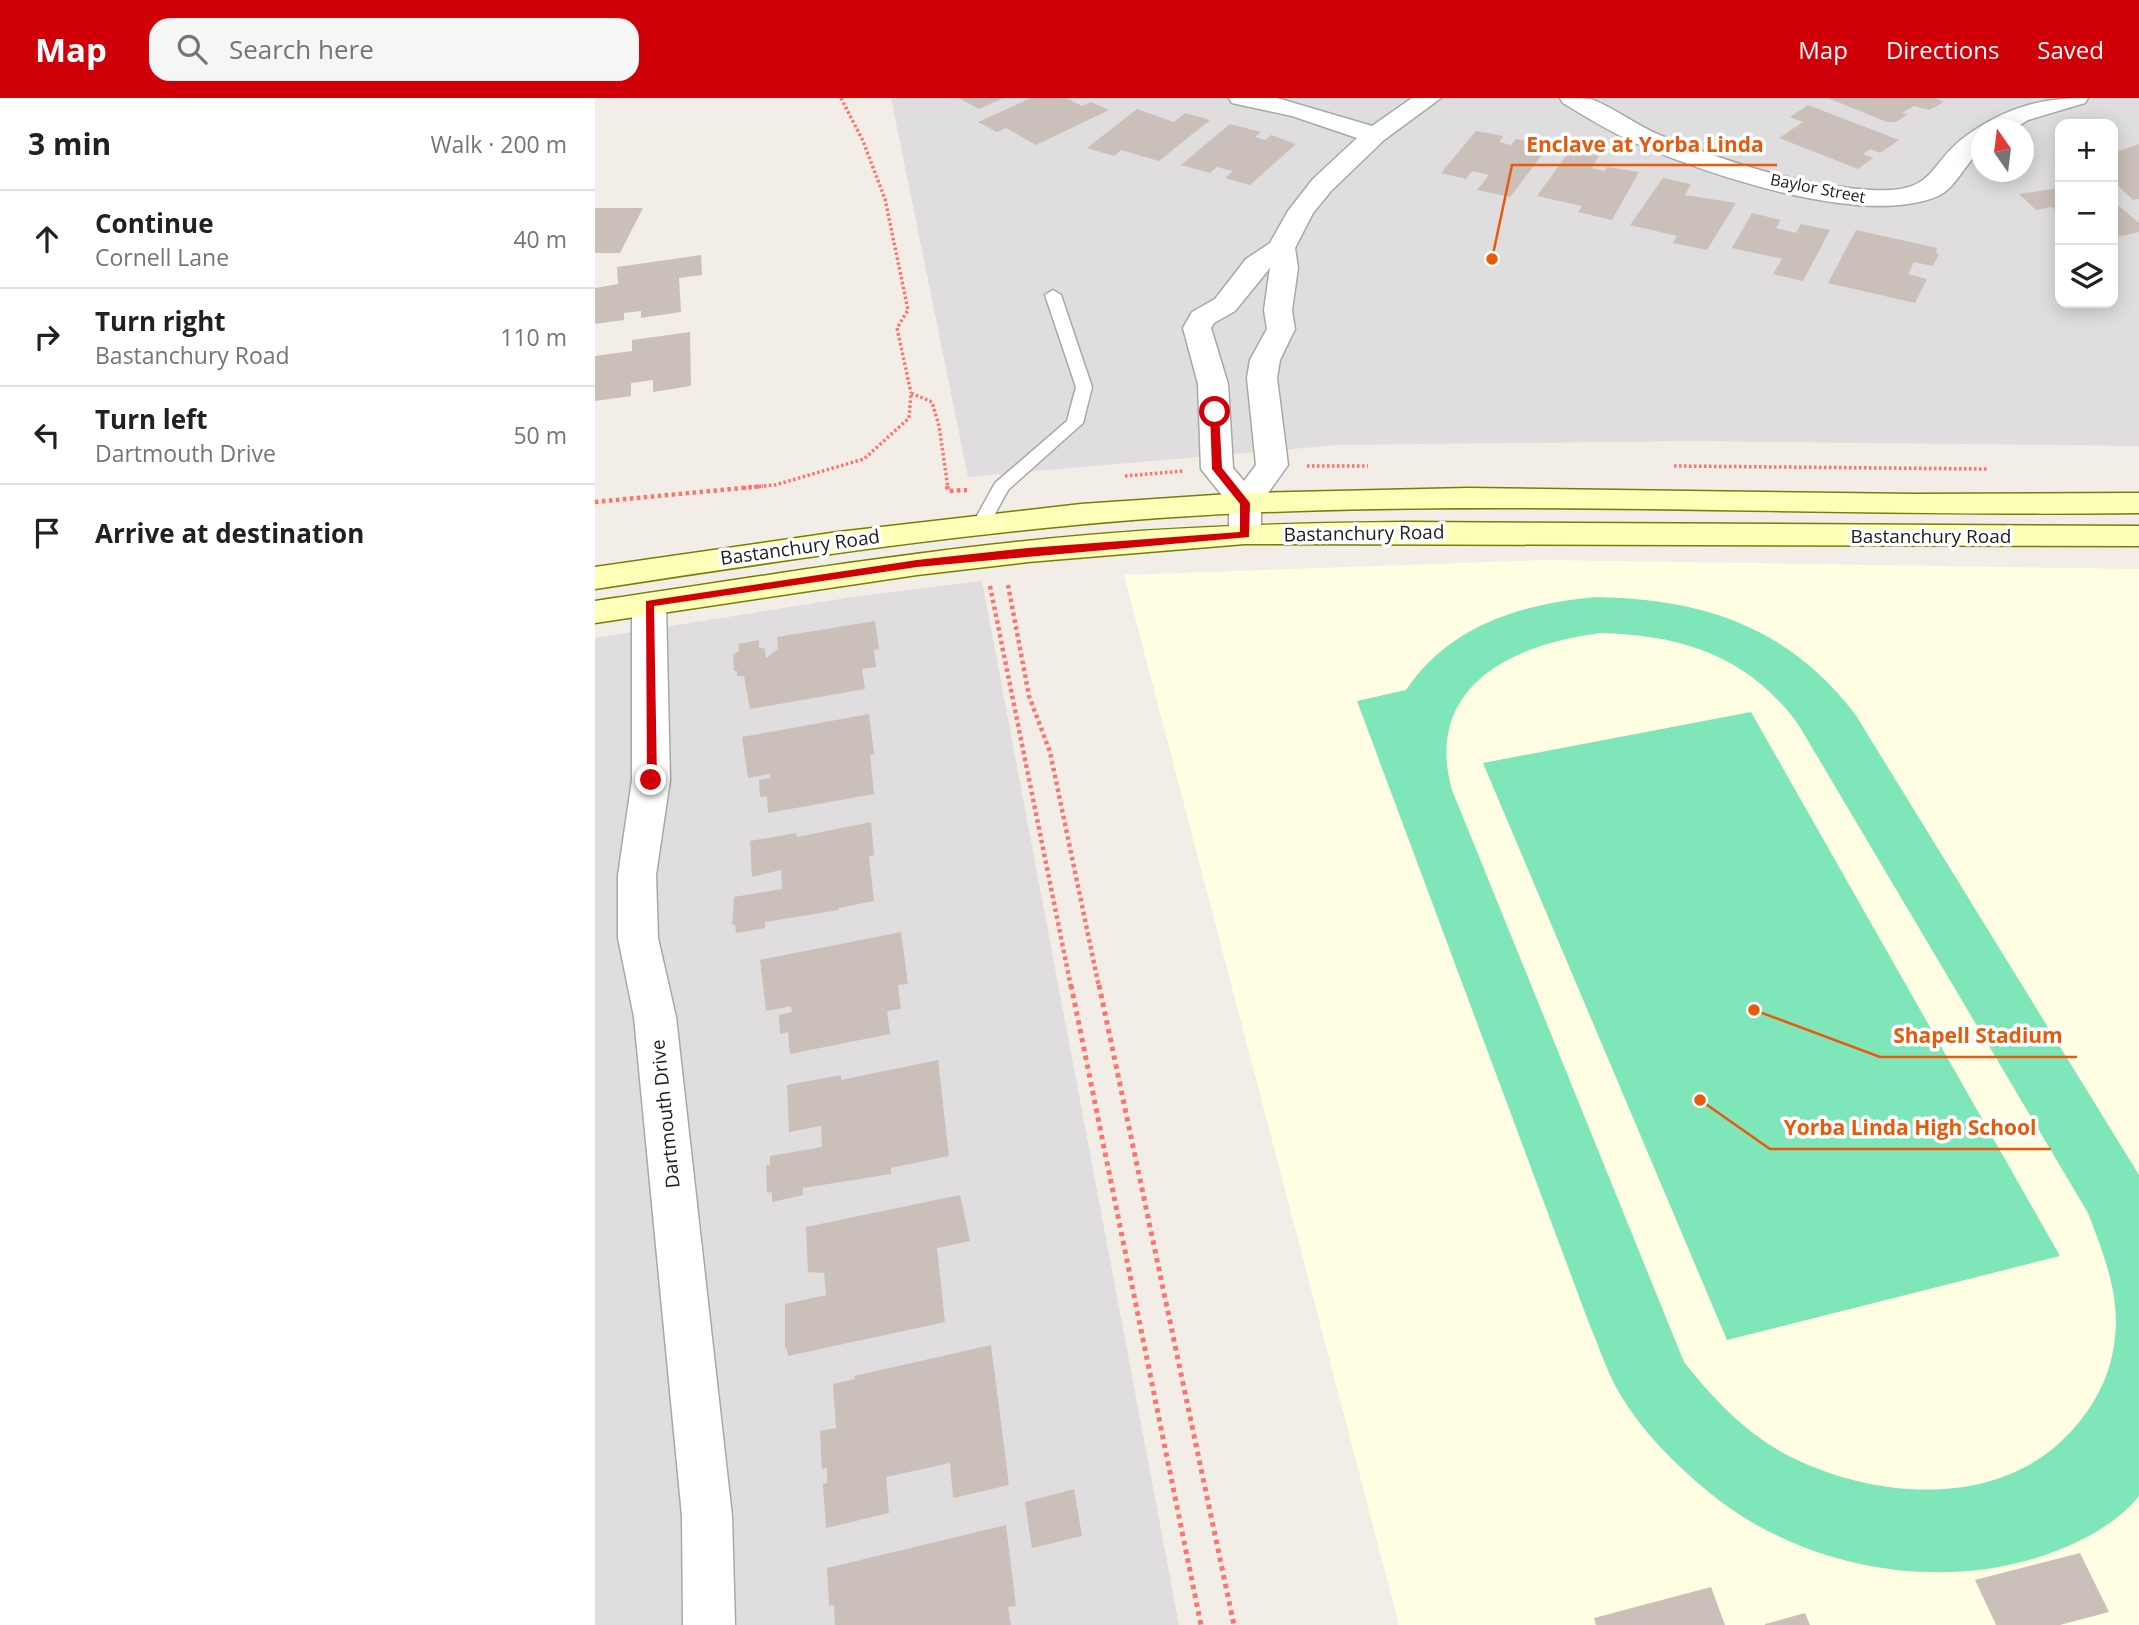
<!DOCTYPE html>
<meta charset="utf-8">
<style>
body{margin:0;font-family:"Open Sans",sans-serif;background:#f6f6f6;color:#202124}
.controls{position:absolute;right:21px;top:21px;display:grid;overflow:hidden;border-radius:14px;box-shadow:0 4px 18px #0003}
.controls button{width:63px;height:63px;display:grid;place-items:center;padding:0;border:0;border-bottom:2px solid #e0e0e0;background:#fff;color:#202124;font:35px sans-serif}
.compass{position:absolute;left:1376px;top:21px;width:63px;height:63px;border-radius:50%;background:#fff;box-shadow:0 4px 18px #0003;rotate:346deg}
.stop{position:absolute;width:21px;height:21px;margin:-16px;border:5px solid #d10008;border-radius:50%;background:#fff}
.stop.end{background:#d10008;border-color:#fff;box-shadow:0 2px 7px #0008}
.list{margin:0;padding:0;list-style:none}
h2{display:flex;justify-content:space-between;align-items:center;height:91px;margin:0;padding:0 28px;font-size:30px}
h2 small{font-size:23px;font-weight:400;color:#757577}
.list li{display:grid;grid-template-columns:46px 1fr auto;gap:21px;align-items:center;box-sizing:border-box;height:98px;padding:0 28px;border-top:2px solid #e0e0e0}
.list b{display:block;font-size:26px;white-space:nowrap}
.list p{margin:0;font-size:23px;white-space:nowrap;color:#757577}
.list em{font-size:23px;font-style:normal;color:#757577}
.icon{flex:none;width:38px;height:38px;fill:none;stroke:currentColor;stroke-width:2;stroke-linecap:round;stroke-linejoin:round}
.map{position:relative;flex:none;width:1544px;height:1527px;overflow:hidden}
header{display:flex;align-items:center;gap:42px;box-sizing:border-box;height:98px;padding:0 35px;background:#d10008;color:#fff}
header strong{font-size:33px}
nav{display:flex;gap:38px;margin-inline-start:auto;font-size:24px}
.search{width:490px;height:63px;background:#f6f6f6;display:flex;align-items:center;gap:18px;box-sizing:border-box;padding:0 24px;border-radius:21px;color:#757577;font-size:26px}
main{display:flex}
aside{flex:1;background:#fff}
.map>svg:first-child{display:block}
.residential{fill:#dfddde;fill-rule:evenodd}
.education{fill:#fffee2}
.pitch{fill:#7fe6ba;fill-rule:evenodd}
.building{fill:#cac0b9}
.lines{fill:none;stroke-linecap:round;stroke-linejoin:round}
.lane-casing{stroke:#a8a8a8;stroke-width:3}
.street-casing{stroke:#a8a8a8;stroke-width:3}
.secondary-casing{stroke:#767f00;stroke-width:3}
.path-far2{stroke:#ff746a;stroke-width:3.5;stroke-dasharray:2.5 2.5;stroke-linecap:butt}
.path-far1{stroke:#ff746a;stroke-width:4.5;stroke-dasharray:3.5 3.5;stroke-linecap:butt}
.path{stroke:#ff746a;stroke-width:5;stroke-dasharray:4.5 4.5;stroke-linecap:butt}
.lane{fill:#fff;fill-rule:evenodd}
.street{fill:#fff;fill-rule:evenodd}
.secondary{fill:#fdfeb8;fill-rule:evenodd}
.route{fill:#d10008}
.labels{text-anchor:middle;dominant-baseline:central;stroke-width:7;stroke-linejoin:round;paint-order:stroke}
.far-street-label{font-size:16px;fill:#212121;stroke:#fff}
.street-label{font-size:19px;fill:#212121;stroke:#fff}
.leader{fill:none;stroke:#e8590c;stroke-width:2.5}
.callout-dot{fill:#e8590c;stroke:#fff;stroke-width:2.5}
.callout-label{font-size:21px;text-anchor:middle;font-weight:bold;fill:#e8590c;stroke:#fff;stroke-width:7;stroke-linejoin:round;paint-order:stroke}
</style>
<header>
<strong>Map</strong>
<div class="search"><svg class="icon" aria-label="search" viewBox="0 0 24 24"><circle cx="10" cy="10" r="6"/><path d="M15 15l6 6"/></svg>Search here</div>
<nav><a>Map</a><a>Directions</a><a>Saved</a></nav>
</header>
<main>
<aside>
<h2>3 min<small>Walk · 200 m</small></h2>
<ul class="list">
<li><svg class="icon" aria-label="ahead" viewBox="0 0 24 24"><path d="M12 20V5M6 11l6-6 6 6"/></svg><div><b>Continue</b><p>Cornell Lane</p></div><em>40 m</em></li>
<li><svg class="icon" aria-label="right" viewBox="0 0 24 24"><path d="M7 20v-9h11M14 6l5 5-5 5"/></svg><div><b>Turn right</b><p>Bastanchury Road</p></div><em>110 m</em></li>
<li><svg class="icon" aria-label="left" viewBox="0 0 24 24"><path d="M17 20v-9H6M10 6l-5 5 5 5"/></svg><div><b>Turn left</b><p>Dartmouth Drive</p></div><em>50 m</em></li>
<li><svg class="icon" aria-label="arrive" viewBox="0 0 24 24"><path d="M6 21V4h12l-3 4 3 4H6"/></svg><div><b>Arrive at destination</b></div></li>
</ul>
</aside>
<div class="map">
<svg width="1544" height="1527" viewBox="0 0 1544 1527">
<rect width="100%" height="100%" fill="#f2eee7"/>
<path class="residential" d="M296,0H1544V348L1096,343L743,347L373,379ZM1465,26H1518V205H1465ZM1386,32H1428V74H1386Z
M387,483L584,1527H0V540L258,499Z"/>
<path class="education" d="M950,462L1544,471V1527H804L529,477Z"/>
<path class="pitch" d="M1001,499C1108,501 1192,528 1260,616L1544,1077V1398C1525,1422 1494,1440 1466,1451C1351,1498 1205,1472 1110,1391C1078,1364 1046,1332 1025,1296C1012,1275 1005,1250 995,1228L762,603L811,592C855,527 926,506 1001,499ZM1006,535C1087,537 1153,558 1203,626L1493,1115C1508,1154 1525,1196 1520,1239C1517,1273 1502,1304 1480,1329C1411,1410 1288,1403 1200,1361C1154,1339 1120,1303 1089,1264L857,692C828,588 918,546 1006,535Z
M1156,614L1465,1158L1132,1242L888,665Z"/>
<path class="building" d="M364,0H408L384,11Z
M436,0H471L487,8L496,4L514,12L441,47L411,30L402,34L383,24Z
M1233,0H1340L1349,4L1334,12L1319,8L1307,15L1312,17L1301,24H1292Z
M1213,7L1304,42L1285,55L1275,51L1268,56L1278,60L1263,71L1184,40L1208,24L1195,19Z
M542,11L579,24L590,15L615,22L564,63L526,52L519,58L492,50Z
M635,26L666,34L660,39L670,42L676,37L701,46L655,87L630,80L638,73L622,69L615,75L586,67Z
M881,33L908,38L904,44L916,47L921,41L954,48L915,99L882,92L894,77L877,73L871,81L846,75Z
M1544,46V101L1538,102L1518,83V55Z
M976,51L1004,58L997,70L1010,73L1012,69L1044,74L1017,122L983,114L987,108L942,98Z
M1068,80L1096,86L1090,97L1141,105L1112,152L1078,145L1082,138L1035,127Z
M1465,90V116L1457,109L1441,112L1424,96Z
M1518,103L1544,125V134L1518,140Z
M0,110H48L25,155H0Z
M1157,115L1186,122L1181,130L1201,135L1206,126L1235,132L1208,183L1178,176L1187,161L1137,150Z
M1261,132L1342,150L1341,155L1344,156L1338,168L1319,164L1313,176L1332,181L1320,205L1233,185Z
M106,157L107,177L84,180L86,214L46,220V213L29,215V222L0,226V190L23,186L22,169Z
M95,234L96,288L58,294V282L36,285V298L0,303V258L37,253V242Z
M280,523L284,551L279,552L281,569L267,571L270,591L155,611L149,578H142V573H139L138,557L144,553L143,546L164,542V549L170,551L171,560L183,551L182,539Z
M274,616L279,656L275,657L279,696L173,715L172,698L165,699L164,682L175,680V676L153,680L147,639Z
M276,724L279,757L274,758L279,803L244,810V812L170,824V830L141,835L140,826L137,827L139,799L187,791L186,772L157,779L155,743L201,735L202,739Z
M306,834L313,886L303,887L306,911L292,913L295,936L195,956L193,934L185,936L184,917L197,914L196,908L171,913L165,862Z
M343,962L354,1058L296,1070V1076L208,1090V1097L177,1104V1094L172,1095L171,1067H175V1058L227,1049L226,1028L194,1034L192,987L246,977V982Z
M365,1097L375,1143L342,1150L350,1224L193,1258L192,1250L190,1251V1206L231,1197L229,1175L213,1174L211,1129Z
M396,1247L414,1387L358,1400L355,1365L291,1379L294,1415L231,1430L228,1386L232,1385V1370L227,1371L225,1333L241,1330L238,1286L260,1281L259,1278Z
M479,1391L487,1438L437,1450L430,1404Z
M411,1427L421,1508L413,1509L416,1527H240L239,1507L234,1508L232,1470Z
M1485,1455L1514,1514L1465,1527H1401L1380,1482Z
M1116,1489L1130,1527H1001L999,1520Z
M1210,1515L1215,1527H1170V1526Z"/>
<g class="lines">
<g class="lane-casing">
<path id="lane" d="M458,192L466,197L497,289L488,325L413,392L393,429H381L378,425L400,385L472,323L481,289L450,197Z"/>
</g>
<g class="street-casing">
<path id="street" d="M634,0H682L777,28L817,0H846L789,42L736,93L718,115L700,150L703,170L697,212L700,231L685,262L682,280L693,367L666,405V430L661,437L650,440L639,437L634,430V406L606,371L603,286L588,230L597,214L620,201L651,161L675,145L693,113L718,81L762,40L697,18L637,5ZM675,170L669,212L672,231L655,262L652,280L661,367L649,383L638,370L633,286L616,230L619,225L640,213Z
M965,0C974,0 988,0 996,1C1020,10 1042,28 1067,38C1132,64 1205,88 1276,92C1344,96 1331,65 1375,35C1414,9 1445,0 1493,0L1490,5L1433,22L1417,32H1386V52C1371,64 1361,90 1343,98C1269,130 1110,76 1038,44C1014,33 991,19 968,5Z
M54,495L66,498L71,506L75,682L61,777L63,840L81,919L137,1418L140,1527H88L87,1418L39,919L23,840V777L37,682V506L42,498Z"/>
</g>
<g class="secondary-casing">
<path id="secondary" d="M873,390L1320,396L1544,395V415C1246,419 947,402 649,415C431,425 215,458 0,491V469L243,434L486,406L649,395Z
M812,424L1544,428V448L650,446L433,464L322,477L0,525V503C143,482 287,458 431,443C558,429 685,425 812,424Z"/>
</g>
<path class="path-far2" d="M246,0L268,43L290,101L313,212L302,230L316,295
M712,368H773
M1079,368L1393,371
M530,378L588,373
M149,390L180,387L269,361L314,320L316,295L337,304L344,328L353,390"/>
<path class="path-far1" d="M352,388L353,393L372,392
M0,404L168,388
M413,487L434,598L455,654L504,889
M395,488L476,889"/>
<path class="path" d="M476,887L606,1527
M504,887L639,1527"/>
<use href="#lane" class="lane"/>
<use href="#street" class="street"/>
<use href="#secondary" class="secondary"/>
</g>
<path class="route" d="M620,312L624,314L627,370L655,405L654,439L322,469L59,508L62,682L52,684L51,503L322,462L433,450L645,434V406L617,371L615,314Z"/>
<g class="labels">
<g class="far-street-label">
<text transform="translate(1223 90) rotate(11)">Baylor Street</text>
</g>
<g class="street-label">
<text transform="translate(769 435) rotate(-1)">Bastanchury Road</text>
<text x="1336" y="438">Bastanchury Road</text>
<text transform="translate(205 449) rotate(-8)">Bastanchury Road</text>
<text transform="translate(70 1016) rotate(-96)">Dartmouth Drive</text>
</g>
</g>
<path class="leader" d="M897 161L917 67H1182M1159 912L1285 959H1482M1105 1002L1175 1051H1456"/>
<g class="callout-dot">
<circle cx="897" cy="161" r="7"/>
<circle cx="1159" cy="912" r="7"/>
<circle cx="1105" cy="1002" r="7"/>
</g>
<g class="callout-label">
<text x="1050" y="54">Enclave at Yorba Linda</text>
<text x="1383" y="945">Shapell Stadium</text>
<text x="1315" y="1037">Yorba Linda High School</text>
</g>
</svg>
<div class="controls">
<button>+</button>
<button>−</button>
<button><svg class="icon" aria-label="layers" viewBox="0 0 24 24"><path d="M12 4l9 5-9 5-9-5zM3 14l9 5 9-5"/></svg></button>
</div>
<svg class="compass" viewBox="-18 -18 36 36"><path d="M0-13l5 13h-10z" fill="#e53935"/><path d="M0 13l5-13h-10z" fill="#757577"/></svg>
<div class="stop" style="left:620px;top:314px"></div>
<div class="stop end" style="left:56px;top:682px"></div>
</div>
</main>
